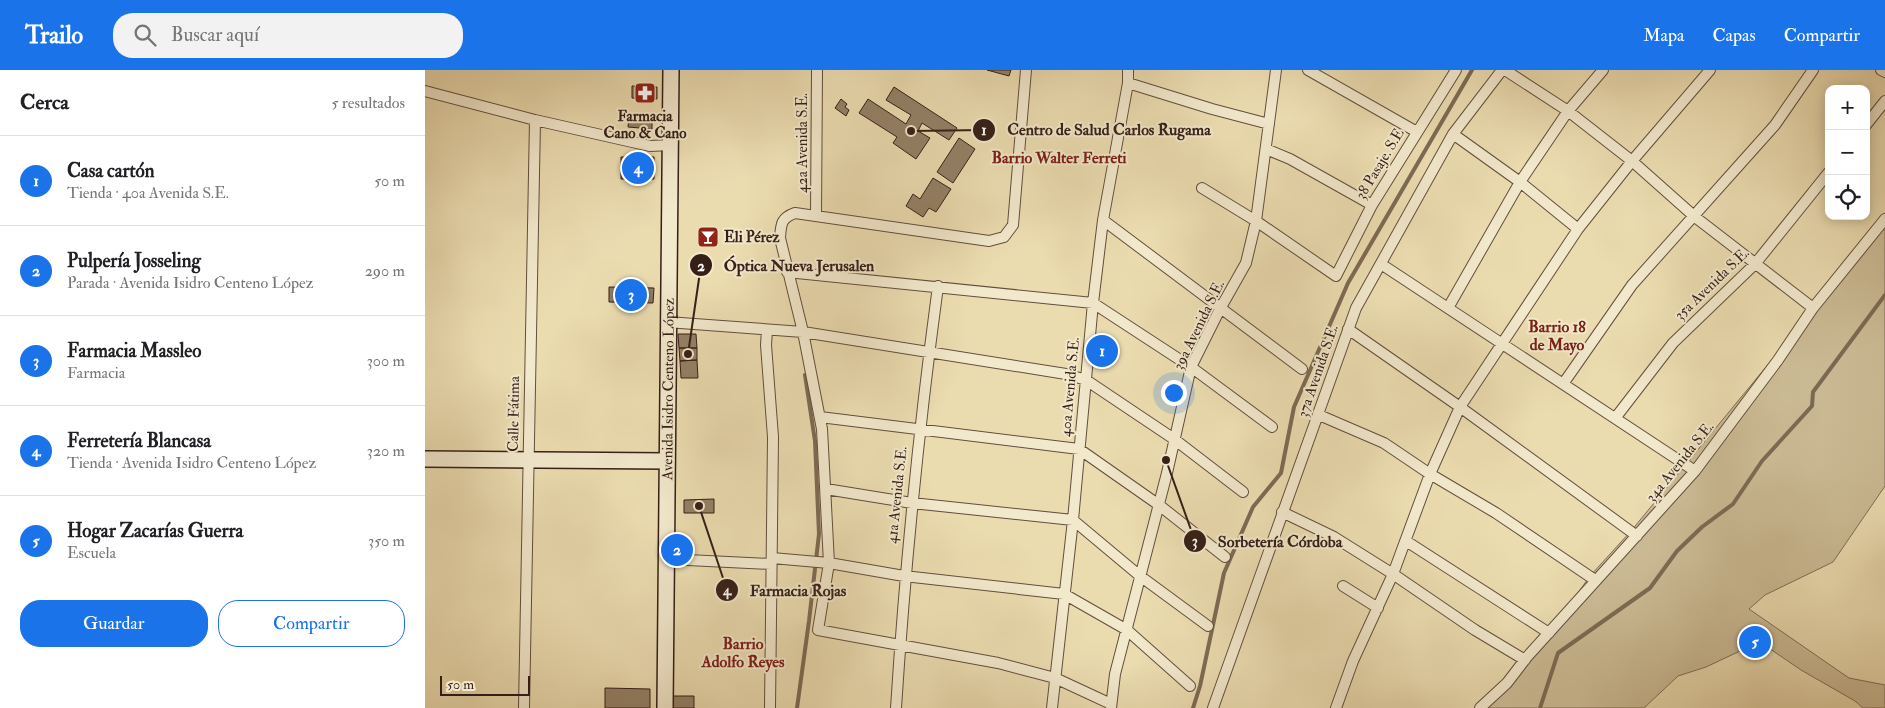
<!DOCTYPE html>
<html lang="es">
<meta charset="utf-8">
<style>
body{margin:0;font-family:"IM FELL Double Pica",serif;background:#f2f2f2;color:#202124}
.controls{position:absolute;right:15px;top:15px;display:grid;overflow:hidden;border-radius:10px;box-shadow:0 2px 12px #0003}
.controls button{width:45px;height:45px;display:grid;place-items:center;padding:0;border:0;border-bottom:1px solid #e0e0e0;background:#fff;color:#202124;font:25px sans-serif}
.scale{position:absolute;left:15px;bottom:12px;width:90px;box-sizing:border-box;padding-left:5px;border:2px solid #351f17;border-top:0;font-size:14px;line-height:18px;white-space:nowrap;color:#351f17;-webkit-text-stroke:4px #f2e8cc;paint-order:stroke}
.you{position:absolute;left:748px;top:322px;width:18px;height:18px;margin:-12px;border:4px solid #fff;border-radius:50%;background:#1a73e8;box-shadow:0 0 0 8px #1a73e833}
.badge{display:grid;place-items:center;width:32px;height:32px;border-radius:50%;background:#1a73e8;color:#fff;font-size:16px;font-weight:700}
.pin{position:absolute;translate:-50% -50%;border:2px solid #fff;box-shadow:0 1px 5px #0006}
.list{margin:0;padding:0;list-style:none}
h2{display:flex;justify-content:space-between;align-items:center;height:65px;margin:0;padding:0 20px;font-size:21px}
h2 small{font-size:16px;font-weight:400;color:#757577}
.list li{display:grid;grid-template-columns:32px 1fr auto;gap:15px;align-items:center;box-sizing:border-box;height:90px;padding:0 20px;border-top:1px solid #e0e0e0}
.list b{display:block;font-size:19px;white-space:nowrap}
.list p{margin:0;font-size:16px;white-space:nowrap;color:#757577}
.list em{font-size:16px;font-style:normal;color:#757577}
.actions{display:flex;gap:10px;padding:15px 20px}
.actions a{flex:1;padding:11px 0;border:1px solid #1a73e8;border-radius:20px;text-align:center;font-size:18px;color:#1a73e8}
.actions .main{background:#1a73e8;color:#fff}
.icon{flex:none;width:28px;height:28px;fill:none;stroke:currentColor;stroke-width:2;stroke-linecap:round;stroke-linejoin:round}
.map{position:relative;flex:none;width:1460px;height:638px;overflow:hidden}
header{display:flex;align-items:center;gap:30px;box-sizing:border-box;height:70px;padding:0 25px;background:#1a73e8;color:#fff}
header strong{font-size:24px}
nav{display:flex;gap:28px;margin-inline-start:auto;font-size:18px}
.search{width:350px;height:45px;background:#f2f2f2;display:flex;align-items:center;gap:12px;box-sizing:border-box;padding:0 18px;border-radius:20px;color:#757577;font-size:19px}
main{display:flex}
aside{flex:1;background:#fff}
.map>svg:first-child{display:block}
.green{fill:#ccbc96;stroke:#806e56}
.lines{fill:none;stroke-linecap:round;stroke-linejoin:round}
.stream{stroke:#7d6a54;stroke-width:4}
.building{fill:#948167;stroke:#351f17}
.street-casing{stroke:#624e3d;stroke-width:12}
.secondary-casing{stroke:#351f17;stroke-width:18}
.street{stroke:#f2e8cc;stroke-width:10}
.secondary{stroke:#f2e8cc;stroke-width:15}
.labels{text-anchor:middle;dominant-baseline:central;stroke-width:4;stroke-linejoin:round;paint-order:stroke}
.poi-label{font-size:15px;font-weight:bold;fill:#351f17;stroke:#f2e8cc}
.street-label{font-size:15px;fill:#351f17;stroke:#f2e8cc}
.neighbourhood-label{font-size:16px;font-weight:bold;fill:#7a1f14;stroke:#f2e8cc}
.leader{fill:none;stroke:#351f17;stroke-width:2}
.callout-dot{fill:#351f17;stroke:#f2e8cc;stroke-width:2}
.mark-label{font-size:15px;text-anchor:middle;font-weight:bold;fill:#fff}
.callout-label{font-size:16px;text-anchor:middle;font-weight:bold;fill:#351f17;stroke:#f2e8cc;stroke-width:4;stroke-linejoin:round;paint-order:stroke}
</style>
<header>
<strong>Trailo</strong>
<div class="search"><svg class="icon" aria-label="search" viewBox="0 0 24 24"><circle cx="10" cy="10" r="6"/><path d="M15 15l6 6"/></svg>Buscar aquí</div>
<nav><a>Mapa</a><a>Capas</a><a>Compartir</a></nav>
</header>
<main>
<aside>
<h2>Cerca<small>5 resultados</small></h2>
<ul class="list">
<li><span class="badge">1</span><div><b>Casa cartón</b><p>Tienda · 40a Avenida S.E.</p></div><em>50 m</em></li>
<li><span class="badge">2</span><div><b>Pulpería Josseling</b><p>Parada · Avenida Isidro Centeno López</p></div><em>290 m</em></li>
<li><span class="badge">3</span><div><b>Farmacia Massleo</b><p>Farmacia</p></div><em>300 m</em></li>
<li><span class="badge">4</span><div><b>Ferretería Blancasa</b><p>Tienda · Avenida Isidro Centeno López</p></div><em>320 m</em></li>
<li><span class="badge">5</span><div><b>Hogar Zacarías Guerra</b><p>Escuela</p></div><em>350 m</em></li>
</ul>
<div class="actions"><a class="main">Guardar</a><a>Compartir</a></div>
</aside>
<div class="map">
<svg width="1460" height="638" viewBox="0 0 1460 638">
<rect width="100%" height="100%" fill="#ebdcb0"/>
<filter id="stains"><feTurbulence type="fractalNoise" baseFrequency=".004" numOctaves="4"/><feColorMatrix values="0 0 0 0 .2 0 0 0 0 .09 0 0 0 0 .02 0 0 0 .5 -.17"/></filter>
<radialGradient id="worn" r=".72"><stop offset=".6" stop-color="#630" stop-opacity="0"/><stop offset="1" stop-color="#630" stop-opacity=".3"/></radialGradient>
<path class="green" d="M1460,146V416L1408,492L1340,525L1324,539L1424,608L1460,615V638H1438L1430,631L1376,600L1332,570L1315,581L1281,597L1253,606L1219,638H1055L1124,563L1165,506L1206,461L1350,286Z"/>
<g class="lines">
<path class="stream" d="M372,638L384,551L394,464L390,371L380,305
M768,638L775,616L799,503L828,437L856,403L869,337L923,213L1047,0
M1115,638L1133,583L1225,518L1252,481L1277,457L1308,434L1337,391L1387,336L1388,322L1460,225"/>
</g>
<path class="building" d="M562,0H586L584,6Z
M207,16L232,17V29L207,28Z
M469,17L532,58L524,70L497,53L493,61L505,68L491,89L468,73L472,67L434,43L443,29L481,54L486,45L461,30Z
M416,29L422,34L420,37L424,40L421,46L410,38Z
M204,46L227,48V59L203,57Z
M534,68L550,79L528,113L512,102Z
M196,87H229V109H196Z
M508,108L526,119L511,142L504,138L498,147L481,136L488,124L495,129Z
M184,217L229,218L228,233L184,232Z
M253,264H271L272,278H254Z
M254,278H272V290L255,291Z
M272,290L273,308H256L255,291Z
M289,429V443H259V430Z
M180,618L225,619V638H180Z
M248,626H269V638H248Z"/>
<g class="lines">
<g class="street-casing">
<path id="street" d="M601,0L588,155L579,167L564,171L370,143C356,148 356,154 355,168L378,262L397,359L404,493L393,560L573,593L630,608L686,634
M883,0L992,62
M1080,0L1143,41L1207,91L1270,147L1388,238
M1456,0L1460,2
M703,13L787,39L844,54
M0,21L110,50L225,76L246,75
M1441,55L1460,31
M1028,64L1095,112L1153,159
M841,79L865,89L947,135
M777,118L831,151L911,206L947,135L1031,0
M391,146L392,0
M678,150L877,299
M956,194L1270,401
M362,202L668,233L766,297L847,357
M1023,238L1095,112L1143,41L1178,0
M242,252L378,262L641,304L661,310L749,369L818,422
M923,259L1035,337L1212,466
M342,260L341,275L348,367L345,638
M1138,314L1207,215L1350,55L1388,0
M894,345L959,373L1005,404L1071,443L1170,510
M395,347L654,379L734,435L800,487
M1191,347L1248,273L1330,194L1404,102
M401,419L487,433L648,450L715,506L783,556
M857,442L909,467L968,504L1050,560L1100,590
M981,471L1124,563
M347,488L404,493L479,506L639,524L702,560L765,616
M242,489L346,494
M918,516L953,538
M99,638L110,50
M471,638C480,497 494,357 513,216
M627,638L648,450L668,233L678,150L703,13V0
M686,638L690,604L742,403L766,297L795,239L821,193L831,151L851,0
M788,638L931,238L1028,64L1077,0
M911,638L928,591L968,504L1005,404L1035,337L1153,159L1207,91L1285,0
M1055,638L1082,613L1102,587L1270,401L1353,290L1388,238L1460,149"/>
</g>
<g class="secondary-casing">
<g id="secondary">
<path d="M0,389L242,391"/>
<path id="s1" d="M240,638L246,0"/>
</g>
</g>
<use href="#street" class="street"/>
<use href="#secondary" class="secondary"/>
</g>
<defs>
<g id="pharmacy-square" transform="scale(1.125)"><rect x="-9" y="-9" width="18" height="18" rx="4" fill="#8f2418" stroke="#f2e8cc"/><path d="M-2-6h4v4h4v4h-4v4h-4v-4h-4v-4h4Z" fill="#fff"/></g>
<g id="bar-square" transform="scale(1.125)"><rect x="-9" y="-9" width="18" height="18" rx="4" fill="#8f2418" stroke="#f2e8cc"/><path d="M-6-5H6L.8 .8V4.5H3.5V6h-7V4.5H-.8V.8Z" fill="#fff"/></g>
</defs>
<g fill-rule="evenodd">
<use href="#pharmacy-square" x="220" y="23"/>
<use href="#bar-square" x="283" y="167"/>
</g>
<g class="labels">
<g class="poi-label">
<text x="220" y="46">Farmacia<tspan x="220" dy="17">Cano &amp; Cano</tspan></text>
<text x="299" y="167" text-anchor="start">Eli Pérez</text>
</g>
<g class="street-label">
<text transform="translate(377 73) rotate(-90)">42a Avenida S.E.</text>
<text transform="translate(955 94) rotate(-59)">38 Pasaje. S.E</text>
<text transform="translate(1287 214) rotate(-44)">35a Avenida S.E.</text>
<text transform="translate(774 255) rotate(-64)">39a Avenida S.E.</text>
<text transform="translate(893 301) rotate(-71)">37a Avenida S.E.</text>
<text transform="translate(645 317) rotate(-85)">40a Avenida S.E.</text>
<text stroke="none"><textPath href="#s1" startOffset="319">Avenida Isidro Centeno López</textPath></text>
<text transform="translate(89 344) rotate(-89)">Calle Fátima</text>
<text transform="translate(1255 392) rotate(-51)">34a Avenida S.E.</text>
<text transform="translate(472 425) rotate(-84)">41a Avenida S.E.</text>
</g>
<g class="neighbourhood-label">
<text x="634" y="88">Barrio Walter Ferreti</text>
<text x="1132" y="257">Barrio 18<tspan x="1132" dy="18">de Mayo</tspan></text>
<text x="318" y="574">Barrio<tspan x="318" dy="18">Adolfo Reyes</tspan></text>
</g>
</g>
<path class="leader" d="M486 61L559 60M263 284L276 195M741 390L770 471M274 436L302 520"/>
<g class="callout-dot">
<circle cx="486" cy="61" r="5"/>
<circle cx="263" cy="284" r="5"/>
<circle cx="741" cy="390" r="5"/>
<circle cx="274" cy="436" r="5"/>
<circle cx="559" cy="60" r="12"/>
<circle cx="276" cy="195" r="12"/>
<circle cx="770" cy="471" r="12"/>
<circle cx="302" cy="520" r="12"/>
</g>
<g class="mark-label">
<text x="559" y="65">1</text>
<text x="276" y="201">2</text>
<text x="770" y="476">3</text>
<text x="302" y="525">4</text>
</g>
<g class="callout-label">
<text x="684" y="65">Centro de Salud Carlos Rugama</text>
<text x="374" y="201">Óptica Nueva Jerusalen</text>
<text x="855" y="477">Sorbetería Córdoba</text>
<text x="373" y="526">Farmacia Rojas</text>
</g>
<rect width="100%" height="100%" filter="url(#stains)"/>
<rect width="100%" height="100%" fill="url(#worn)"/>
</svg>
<div class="controls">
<button>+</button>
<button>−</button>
<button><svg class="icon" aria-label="locate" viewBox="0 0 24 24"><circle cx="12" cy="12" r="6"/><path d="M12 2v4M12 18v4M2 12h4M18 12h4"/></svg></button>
</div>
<div class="scale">50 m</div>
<div class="you"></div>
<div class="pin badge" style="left:677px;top:281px">1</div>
<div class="pin badge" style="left:252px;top:480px">2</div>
<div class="pin badge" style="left:206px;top:225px">3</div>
<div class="pin badge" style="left:213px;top:98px">4</div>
<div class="pin badge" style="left:1330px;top:572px">5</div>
</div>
</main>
